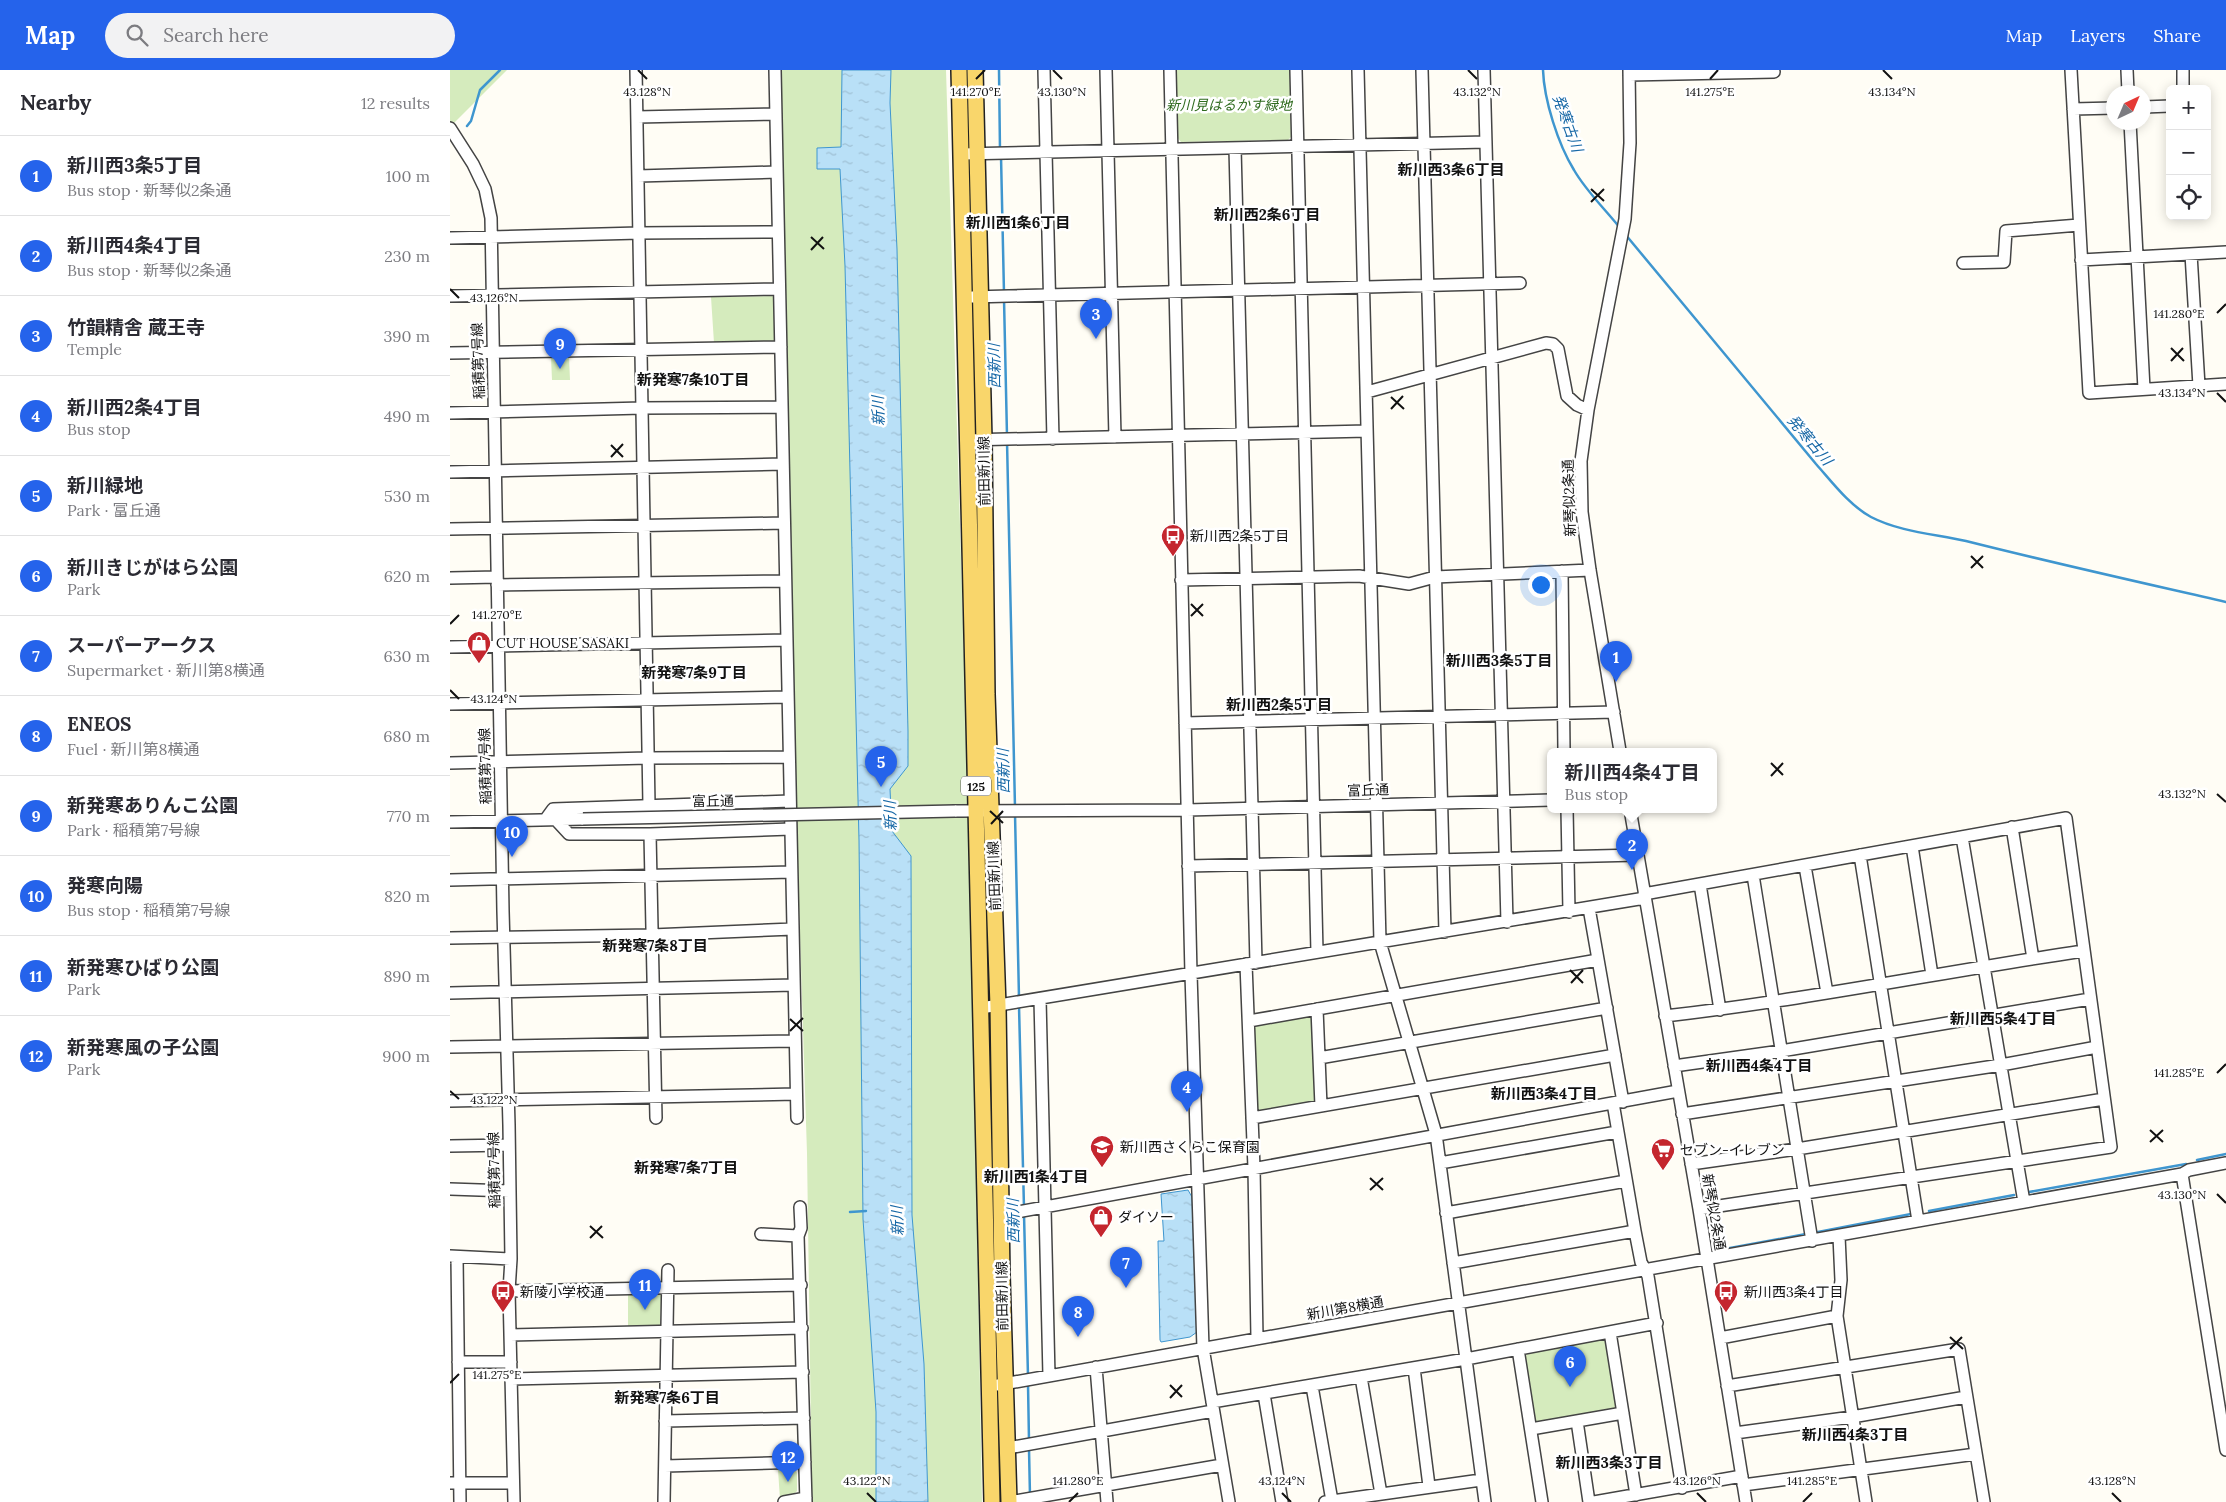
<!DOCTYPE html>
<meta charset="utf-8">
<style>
body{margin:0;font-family:Lora,"Noto Sans JP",serif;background:#f2f2f3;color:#2b2b33}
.controls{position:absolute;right:15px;top:15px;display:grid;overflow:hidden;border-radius:8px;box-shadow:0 2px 12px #0003}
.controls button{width:45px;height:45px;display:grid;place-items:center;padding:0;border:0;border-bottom:1px solid #e1e1e2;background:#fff;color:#2b2b33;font:25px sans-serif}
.compass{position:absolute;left:1656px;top:15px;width:45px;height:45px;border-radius:50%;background:#fff;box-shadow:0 2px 12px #0003;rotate:44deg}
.you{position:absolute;left:1090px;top:514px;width:18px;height:18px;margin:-12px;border:4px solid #fff;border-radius:50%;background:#1a73e8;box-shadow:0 0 0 8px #1a73e833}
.badge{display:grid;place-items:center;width:32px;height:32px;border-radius:50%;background:#2563eb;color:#fff;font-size:16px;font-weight:700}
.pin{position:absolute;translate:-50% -41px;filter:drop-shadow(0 1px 2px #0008)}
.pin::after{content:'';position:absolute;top:26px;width:18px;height:15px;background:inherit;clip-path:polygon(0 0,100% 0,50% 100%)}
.popup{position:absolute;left:1097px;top:678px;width:170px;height:65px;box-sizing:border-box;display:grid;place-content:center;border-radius:8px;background:#fff;filter:drop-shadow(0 1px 4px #0005);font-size:16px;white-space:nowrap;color:#7c7c81}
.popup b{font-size:19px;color:#2b2b33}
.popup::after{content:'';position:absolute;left:50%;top:100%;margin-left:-10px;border:10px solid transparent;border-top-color:#fff}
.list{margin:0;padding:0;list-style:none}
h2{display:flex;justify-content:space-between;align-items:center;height:65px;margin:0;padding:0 20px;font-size:21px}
h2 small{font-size:16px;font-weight:400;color:#7c7c81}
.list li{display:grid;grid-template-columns:32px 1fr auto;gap:15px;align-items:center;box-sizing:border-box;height:80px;padding:0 20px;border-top:1px solid #e1e1e2}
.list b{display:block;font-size:19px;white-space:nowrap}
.list p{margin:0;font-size:16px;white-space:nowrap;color:#7c7c81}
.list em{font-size:16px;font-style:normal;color:#7c7c81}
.icon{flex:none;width:28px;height:28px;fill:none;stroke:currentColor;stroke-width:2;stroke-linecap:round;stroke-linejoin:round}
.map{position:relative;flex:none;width:1776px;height:1432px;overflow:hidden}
header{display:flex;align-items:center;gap:30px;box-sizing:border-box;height:70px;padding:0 25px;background:#2563eb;color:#fff}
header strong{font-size:24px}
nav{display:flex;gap:28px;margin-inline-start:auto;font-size:18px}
.search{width:350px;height:45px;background:#f2f2f3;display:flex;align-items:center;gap:12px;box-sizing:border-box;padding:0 18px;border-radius:28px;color:#7c7c81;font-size:19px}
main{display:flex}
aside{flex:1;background:#fff}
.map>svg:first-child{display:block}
.park{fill:#d5ebbd}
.water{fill:url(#water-ripples);stroke:#3f96cf}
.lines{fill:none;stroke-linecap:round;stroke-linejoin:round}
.stream{stroke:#3f96cf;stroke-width:2.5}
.minor-casing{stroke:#444;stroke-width:14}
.major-casing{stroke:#222;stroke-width:18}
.minor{stroke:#fff;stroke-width:11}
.major{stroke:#f9d66b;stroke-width:15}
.minor-bridge-casing{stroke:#444;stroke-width:14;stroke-linecap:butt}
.minor-bridge{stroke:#fff;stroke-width:11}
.ticks{fill:none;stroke:#111;stroke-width:2}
.labels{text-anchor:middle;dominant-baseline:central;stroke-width:5;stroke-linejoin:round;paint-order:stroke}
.shield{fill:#fff;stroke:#585858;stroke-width:1}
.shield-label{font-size:12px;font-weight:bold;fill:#111}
.park-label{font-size:14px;font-style:italic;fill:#2f6b1f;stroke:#fff}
.street-label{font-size:14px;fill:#111;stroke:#fff}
.poi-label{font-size:14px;fill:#111;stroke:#fff;text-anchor:start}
.water-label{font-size:15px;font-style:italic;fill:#1768a6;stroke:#fff}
.neighbourhood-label{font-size:15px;font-weight:bold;fill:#111;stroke:#fff}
.ticks-label{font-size:12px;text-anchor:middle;fill:#111;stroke:#fff;stroke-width:5;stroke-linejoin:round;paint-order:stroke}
</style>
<header>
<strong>Map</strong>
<div class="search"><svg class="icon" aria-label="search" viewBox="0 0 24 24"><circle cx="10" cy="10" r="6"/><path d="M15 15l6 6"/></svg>Search here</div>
<nav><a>Map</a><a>Layers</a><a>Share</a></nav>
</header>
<main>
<aside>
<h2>Nearby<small>12 results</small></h2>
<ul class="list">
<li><span class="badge">1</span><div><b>新川西3条5丁目</b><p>Bus stop · 新琴似2条通</p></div><em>100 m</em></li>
<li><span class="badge">2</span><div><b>新川西4条4丁目</b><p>Bus stop · 新琴似2条通</p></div><em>230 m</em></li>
<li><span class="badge">3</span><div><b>竹韻精舎 蔵王寺</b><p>Temple</p></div><em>390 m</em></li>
<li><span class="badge">4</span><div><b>新川西2条4丁目</b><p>Bus stop</p></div><em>490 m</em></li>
<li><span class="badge">5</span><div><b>新川緑地</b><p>Park · 富丘通</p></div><em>530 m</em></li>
<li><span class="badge">6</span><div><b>新川きじがはら公園</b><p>Park</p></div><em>620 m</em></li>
<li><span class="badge">7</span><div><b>スーパーアークス</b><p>Supermarket · 新川第8横通</p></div><em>630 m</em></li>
<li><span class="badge">8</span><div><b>ENEOS</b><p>Fuel · 新川第8横通</p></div><em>680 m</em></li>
<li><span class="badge">9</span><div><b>新発寒ありんこ公園</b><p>Park · 稲積第7号線</p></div><em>770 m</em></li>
<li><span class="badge">10</span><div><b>発寒向陽</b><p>Bus stop · 稲積第7号線</p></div><em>820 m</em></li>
<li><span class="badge">11</span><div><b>新発寒ひばり公園</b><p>Park</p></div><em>890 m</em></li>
<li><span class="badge">12</span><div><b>新発寒風の子公園</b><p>Park</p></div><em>900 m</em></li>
</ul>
</aside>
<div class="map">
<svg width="1776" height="1432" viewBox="0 0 1776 1432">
<defs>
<pattern id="water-ripples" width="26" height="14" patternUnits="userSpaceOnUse" patternTransform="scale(1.25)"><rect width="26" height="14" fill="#b9e0f7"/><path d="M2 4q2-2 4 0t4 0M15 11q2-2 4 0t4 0" fill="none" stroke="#9ebfd3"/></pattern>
</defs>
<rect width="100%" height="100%" fill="#fffdf5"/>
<path class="park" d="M0,0H57L0,57Z
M331,0H496L521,814L532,1432H362L357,1083L342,619Z
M726,0H840L841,67L838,70L731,72L727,67Z
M322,226L325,228L326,269L324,272L264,273L261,227Z
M101,287H119L120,310H102Z
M858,945L862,948L865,1030L862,1033L810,1041L806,1039L804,958L807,956Z
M178,1222L211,1225L210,1257H178Z
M1153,1269L1155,1270L1166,1336L1164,1339L1087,1352L1084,1350L1072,1298L1077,1283Z
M344,1398L347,1403V1421L343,1425L330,1429L328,1400Z"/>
<path class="water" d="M392,0H441L440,33L447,179L458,661V696L440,719L442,761L461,786L462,1145L474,1294L478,1432H426V1342L413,1149L409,770L395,196L390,99H367V78L391,77Z
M738,1120L742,1127L747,1262L740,1267L711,1272L710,1270L708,1171H714L711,1124Z"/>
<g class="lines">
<path class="stream" d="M549,0L550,81
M1093,0C1094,30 1108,74 1124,100C1136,121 1155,139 1170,158
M17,56L21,51L30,20L50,0
M551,86L554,223
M1175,164L1366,394C1382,412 1399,435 1421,447C1450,462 1485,464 1516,471C1603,493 1689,512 1776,532
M554,229L557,366
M557,371L565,738
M565,744L569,928
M569,936L574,1138
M1747,1090L1776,1084
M1579,1122L1736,1094
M1479,1141L1564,1125
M400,1142L416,1141
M574,1144L578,1306
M1368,1162L1461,1144
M1280,1178L1356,1164
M578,1314L579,1371
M579,1379L580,1426"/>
<g class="minor-casing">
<path id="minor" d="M186,0L199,735
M325,0L347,1048
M594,0L603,369
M656,0L665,367
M720,0L741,904L753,1278L779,1432
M846,0L867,882
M908,0L930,872L986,1064L1035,1432
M972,0L995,862
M1034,0L1057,852
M1621,0L1639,323L1776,314
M1677,0L1678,22
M1733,0V19
M1179,5L1324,2
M1694,37L1720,36
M1623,39L1664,38
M187,47L326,44
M1680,52L1694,319
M0,58L23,94L35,119L41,148L53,841L59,1055L61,1189L59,1221L64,1432
M785,78L806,893
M511,84L1036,72
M188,106L327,102
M0,168L189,163L328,162
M1741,184L1749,316
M1631,190L1776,182
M1513,193L1554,192L1556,161L1629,155
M0,226L329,219
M522,227L1070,213
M0,283L331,277
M917,322L1096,273L1103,274L1108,279L1117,326L1127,335L1138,340
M0,343L192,338L332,337
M516,370L917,361
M0,402L333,394
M0,459L334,453
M1112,501L1114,681
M0,508L47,507
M731,510L909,506L959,514L985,507L1140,500
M47,515L335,511
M0,577L337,570
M0,634L338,627
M735,653L1164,642
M1170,681L1140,500L1132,442L1131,391L1138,340L1175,149L1180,73L1179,0
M0,693L198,688L339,687
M1117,739L1119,842
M1180,739L1249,1139L1296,1432
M505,741L737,740L1101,730
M95,750L103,739L340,731
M106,750L119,764H200L341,759
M0,752L133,749
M1562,757L1583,889
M200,764L206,1048
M1512,767L1574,1132
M1462,776L1482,905
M1410,785L1468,1151
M738,796L1188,785
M1355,796L1377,923
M1303,805L1362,1171
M0,810L341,802
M1250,814L1270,940
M1194,824L1616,748L1661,1077L1249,1139
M1139,838L1173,1032
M0,868L202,865L343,859
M796,894L804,1098L807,1268
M0,923L344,915
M590,929L599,1306
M531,938L1195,828
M867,939L871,1036
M1215,946C1355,930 1493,902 1633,881
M799,951L1148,890
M0,977L345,971
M869,988L1157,938
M1224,996L1331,981L1640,929
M0,1031L346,1024
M1163,1033L1185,1161L1191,1192L1198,1206L1232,1418
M1232,1044L1551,995L1647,977
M802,1048L1165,985
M0,1076L59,1075
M990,1093L1167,1062
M1241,1094L1347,1079L1654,1029
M1732,1104L1776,1380
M0,1119L59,1121
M996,1143L1176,1111
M551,1145L1228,1021
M311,1164L348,1166L356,1432
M348,1166L351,1158L350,1137
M1389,1166L1391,1210L1387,1246L1416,1432
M0,1186L61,1189
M7,1187L10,1432
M1003,1193L1185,1161
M59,1221L351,1215
M1160,1262L1186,1425
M60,1265L352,1258
M1270,1268L1387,1246
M1068,1279L1092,1432
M8,1292H61
M646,1297L657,1432
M964,1298L979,1416
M911,1307L931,1424
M61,1309L353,1302
M548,1315L1732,1104L1739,1100L1776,1093
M862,1316L882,1431
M1277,1316L1509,1279L1534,1432
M814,1324L832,1432
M762,1332L1016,1289L1207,1253
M215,1351L354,1348
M1127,1351L1139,1432
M1081,1359L1173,1343
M1285,1363L1402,1347L1516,1327
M558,1378L763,1341
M215,1396L355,1392
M0,1413H63
M1293,1415L1526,1384
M214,1432L218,1200
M334,1432L356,1428
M559,1432L772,1395
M875,1432L1031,1410
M1144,1432L1292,1406"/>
</g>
<g class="major-casing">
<path id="major" d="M509,0L542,1432
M525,0L534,370L537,624L548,936L552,1205L559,1432"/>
</g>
<use href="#minor" class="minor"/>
<use href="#major" class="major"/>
<g class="minor-bridge-casing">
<path id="minor-bridge" d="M133,749L505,741"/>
</g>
<use href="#minor-bridge" class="minor-bridge"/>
</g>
<path class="ticks" d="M188,0L197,9M603,0L612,9M1018,0L1027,9M1433,0L1442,9M526,9L535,0M1260,9L1268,0M1141,119L1154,131M1141,132L1154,119M361,167L374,179M361,180L373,167M0,219L9,228M1767,243L1776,234M1721,278L1734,291M1721,291L1733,278M1767,323L1776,332M941,327L954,339M941,339L953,326M161,375L173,387M161,387L173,374M1521,486L1533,498M1521,498L1533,486M741,534L753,546M741,546L753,534M0,554L9,545M0,620L9,629M1321,693L1333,705M1321,706L1333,693M1767,724L1776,732M540,741L553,753M541,754L553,741M1120,900L1133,913M1121,913L1133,900M340,949L353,961M340,961L353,948M1767,1003L1776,994M0,1021L9,1029M1700,1060L1713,1072M1700,1072L1713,1060M920,1108L933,1120M920,1120L933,1108M1767,1124L1776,1133M140,1156L153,1168M140,1168L152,1156M1500,1267L1513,1279M1500,1279L1512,1267M0,1313L9,1304M720,1315L732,1327M720,1328L732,1315M417,1423L426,1432M832,1423L841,1432M1247,1423L1256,1432M1662,1423L1671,1432M619,1432L628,1423M1353,1432L1362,1423"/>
<defs>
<g id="bus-pin" transform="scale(1.25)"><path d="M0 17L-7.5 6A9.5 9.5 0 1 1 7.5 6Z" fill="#c4262e" stroke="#fff"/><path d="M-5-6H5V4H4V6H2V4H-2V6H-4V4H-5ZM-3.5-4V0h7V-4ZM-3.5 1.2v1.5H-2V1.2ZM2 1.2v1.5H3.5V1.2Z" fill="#fff"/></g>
<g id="shop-pin" transform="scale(1.25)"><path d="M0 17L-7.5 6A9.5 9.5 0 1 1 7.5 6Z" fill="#c4262e" stroke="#fff"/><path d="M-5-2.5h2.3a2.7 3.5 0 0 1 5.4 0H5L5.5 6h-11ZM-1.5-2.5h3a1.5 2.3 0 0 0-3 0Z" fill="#fff"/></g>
<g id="school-pin" transform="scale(1.25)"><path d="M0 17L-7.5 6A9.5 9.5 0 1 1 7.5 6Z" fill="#c4262e" stroke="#fff"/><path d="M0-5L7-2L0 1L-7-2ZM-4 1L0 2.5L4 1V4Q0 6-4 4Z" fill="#fff"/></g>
<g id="supermarket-pin" transform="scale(1.25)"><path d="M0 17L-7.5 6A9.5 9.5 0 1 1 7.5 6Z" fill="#c4262e" stroke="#fff"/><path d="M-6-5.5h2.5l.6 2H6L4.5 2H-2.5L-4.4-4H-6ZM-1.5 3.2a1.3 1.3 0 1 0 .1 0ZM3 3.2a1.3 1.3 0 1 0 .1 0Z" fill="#fff"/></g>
</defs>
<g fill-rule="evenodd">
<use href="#bus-pin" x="723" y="466"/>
<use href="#shop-pin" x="29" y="573"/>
<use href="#school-pin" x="652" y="1077"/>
<use href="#supermarket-pin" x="1213" y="1080"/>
<use href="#shop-pin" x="651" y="1147"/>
<use href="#bus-pin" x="53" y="1222"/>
<use href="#bus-pin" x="1276" y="1222"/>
</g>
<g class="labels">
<rect class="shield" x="511" y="706.5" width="30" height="19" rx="4"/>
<g class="shield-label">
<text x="526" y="716">125</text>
</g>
<g class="park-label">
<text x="779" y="35">新川見はるかす緑地</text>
</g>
<g class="street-label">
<text transform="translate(28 291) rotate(-92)">稲積第7号線</text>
<text transform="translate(534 401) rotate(-91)">前田新川線</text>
<text transform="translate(1119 428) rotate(-92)">新琴似2条通</text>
<text transform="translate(35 696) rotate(-91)">稲積第7号線</text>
<text transform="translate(918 720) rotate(-2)">富丘通</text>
<text transform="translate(263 731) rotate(-1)">富丘通</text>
<text transform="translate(544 806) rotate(-92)">前田新川線</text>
<text transform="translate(44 1100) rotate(-91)">稲積第7号線</text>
<text transform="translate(1264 1142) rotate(80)">新琴似2条通</text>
<text transform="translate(552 1226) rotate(-91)">前田新川線</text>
<text transform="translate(895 1238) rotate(-10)">新川第8横通</text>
</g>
<g class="poi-label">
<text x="740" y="466">新川西2条5丁目</text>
<text x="46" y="573">CUT HOUSE SASAKI</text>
<text x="670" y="1077">新川西さくらこ保育園</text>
<text x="1230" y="1080">セブン-イレブン</text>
<text x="668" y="1147">ダイソー</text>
<text x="70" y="1222">新陵小学校通</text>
<text x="1294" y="1222">新川西3条4丁目</text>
</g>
<g class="water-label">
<text transform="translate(1118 53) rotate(70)">発寒古川</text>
<text transform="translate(544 296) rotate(-91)">西新川</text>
<text transform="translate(428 341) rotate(-92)">新川</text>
<text transform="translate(1360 370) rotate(50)">発寒古川</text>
<text transform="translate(553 701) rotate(-91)">西新川</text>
<text transform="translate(440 746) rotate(-92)">新川</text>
<text transform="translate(447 1151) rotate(-92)">新川</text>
<text transform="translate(563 1151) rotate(-91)">西新川</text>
</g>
<g class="neighbourhood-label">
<text x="1001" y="99">新川西3条6丁目</text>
<text x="817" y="144">新川西2条6丁目</text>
<text x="568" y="152">新川西1条6丁目</text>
<text x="243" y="309">新発寒7条10丁目</text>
<text x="1049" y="590">新川西3条5丁目</text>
<text x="244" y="602">新発寒7条9丁目</text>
<text x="829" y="634">新川西2条5丁目</text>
<text x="205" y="875">新発寒7条8丁目</text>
<text x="1553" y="948">新川西5条4丁目</text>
<text x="1309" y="995">新川西4条4丁目</text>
<text x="1094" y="1023">新川西3条4丁目</text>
<text x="236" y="1097">新発寒7条7丁目</text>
<text x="586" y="1106">新川西1条4丁目</text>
<text x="217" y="1327">新発寒7条6丁目</text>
<text x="1405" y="1364">新川西4条3丁目</text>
<text x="1159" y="1392">新川西3条3丁目</text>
</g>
</g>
<g class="ticks-label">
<text x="197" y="26">43.128°N</text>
<text x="612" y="26">43.130°N</text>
<text x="1027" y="26">43.132°N</text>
<text x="1442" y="26">43.134°N</text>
<text x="526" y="26">141.270°E</text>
<text x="1260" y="26">141.275°E</text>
<text x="44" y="232">43.126°N</text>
<text x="1729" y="248">141.280°E</text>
<text x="1732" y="327">43.134°N</text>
<text x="47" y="549">141.270°E</text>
<text x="44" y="633">43.124°N</text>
<text x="1732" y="728">43.132°N</text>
<text x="1729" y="1007">141.285°E</text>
<text x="44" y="1034">43.122°N</text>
<text x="1732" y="1129">43.130°N</text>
<text x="47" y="1309">141.275°E</text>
<text x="628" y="1415">141.280°E</text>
<text x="1362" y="1415">141.285°E</text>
<text x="417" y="1415">43.122°N</text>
<text x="832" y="1415">43.124°N</text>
<text x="1247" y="1415">43.126°N</text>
<text x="1662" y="1415">43.128°N</text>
</g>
</svg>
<div class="controls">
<button>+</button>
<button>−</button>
<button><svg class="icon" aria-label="locate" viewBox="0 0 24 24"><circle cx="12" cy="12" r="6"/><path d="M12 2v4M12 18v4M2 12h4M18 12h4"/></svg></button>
</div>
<svg class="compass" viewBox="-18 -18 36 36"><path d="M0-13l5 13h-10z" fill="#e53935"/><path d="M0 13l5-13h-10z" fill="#7c7c81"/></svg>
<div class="you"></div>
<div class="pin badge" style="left:1166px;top:612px">1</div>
<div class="pin badge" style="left:1182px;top:800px">2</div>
<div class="popup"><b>新川西4条4丁目</b>Bus stop</div>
<div class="pin badge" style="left:646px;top:269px">3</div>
<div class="pin badge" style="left:737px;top:1042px">4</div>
<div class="pin badge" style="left:431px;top:717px">5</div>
<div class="pin badge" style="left:1120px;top:1317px">6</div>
<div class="pin badge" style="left:676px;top:1218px">7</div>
<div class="pin badge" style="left:628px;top:1267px">8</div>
<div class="pin badge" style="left:110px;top:299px">9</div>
<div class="pin badge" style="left:62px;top:787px">10</div>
<div class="pin badge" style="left:195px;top:1240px">11</div>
<div class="pin badge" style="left:338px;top:1412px">12</div>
</div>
</main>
